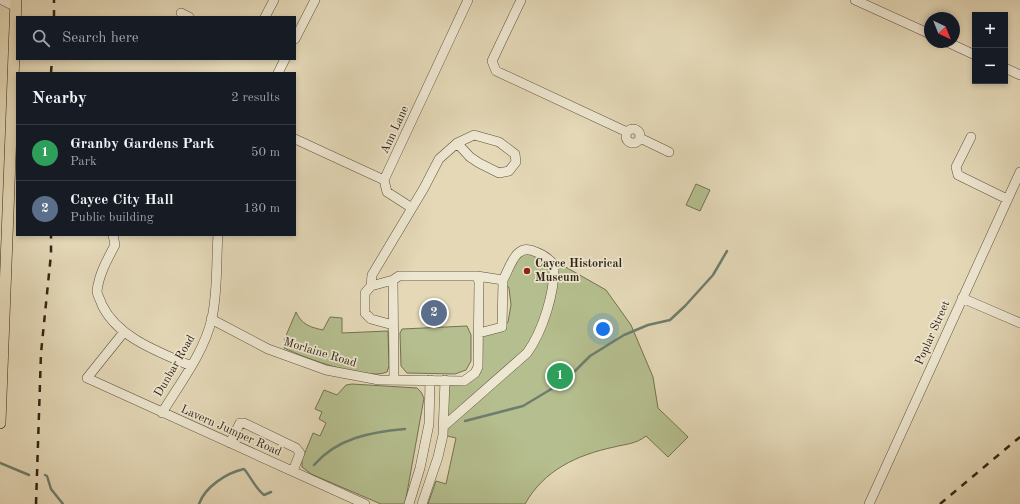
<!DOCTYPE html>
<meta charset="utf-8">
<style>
body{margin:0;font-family:"Old Standard TT",serif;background:#242831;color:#f1f3f6}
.controls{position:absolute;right:12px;top:12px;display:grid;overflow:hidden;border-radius:0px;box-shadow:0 2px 6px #0003}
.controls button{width:36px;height:36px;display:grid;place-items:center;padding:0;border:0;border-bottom:1px solid #363941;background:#171b24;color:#f1f3f6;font:20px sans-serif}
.compass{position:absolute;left:924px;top:12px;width:36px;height:36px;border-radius:50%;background:#171b24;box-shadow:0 2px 6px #0003;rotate:137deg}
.you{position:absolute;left:603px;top:329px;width:14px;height:14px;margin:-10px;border:3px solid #fff;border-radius:50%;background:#1a73e8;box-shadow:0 0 0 6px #1a73e833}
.badge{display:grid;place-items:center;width:26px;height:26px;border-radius:50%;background:#2563eb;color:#fff;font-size:13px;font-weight:700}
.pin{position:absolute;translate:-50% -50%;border:2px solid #fff;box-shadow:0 1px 4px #0006}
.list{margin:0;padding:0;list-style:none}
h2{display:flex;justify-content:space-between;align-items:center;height:52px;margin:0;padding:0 16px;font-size:17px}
h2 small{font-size:13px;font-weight:400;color:#9ea1a6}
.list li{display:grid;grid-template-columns:26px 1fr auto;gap:12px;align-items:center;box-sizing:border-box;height:56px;padding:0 16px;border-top:1px solid #363941}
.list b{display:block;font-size:15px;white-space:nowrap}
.list p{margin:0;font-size:13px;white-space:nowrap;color:#9ea1a6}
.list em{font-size:13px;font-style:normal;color:#9ea1a6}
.icon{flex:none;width:22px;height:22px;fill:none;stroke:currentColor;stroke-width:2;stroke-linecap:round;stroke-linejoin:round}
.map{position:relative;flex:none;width:1020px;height:504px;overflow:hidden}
.search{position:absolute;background:#171b24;box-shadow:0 2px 6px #0003;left:16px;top:16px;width:280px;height:44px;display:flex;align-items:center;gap:10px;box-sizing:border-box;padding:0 14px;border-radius:0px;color:#9ea1a6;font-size:15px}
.panel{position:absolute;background:#171b24;box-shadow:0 2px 6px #0003;left:16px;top:72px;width:280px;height:164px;border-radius:0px}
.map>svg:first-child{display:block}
.green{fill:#b5be8e;stroke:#747151}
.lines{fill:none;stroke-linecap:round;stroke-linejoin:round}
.stream{stroke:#6e7e6e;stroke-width:2.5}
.minor-casing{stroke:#5e513d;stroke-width:10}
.major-casing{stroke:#322414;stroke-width:12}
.minor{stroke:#ede6d0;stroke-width:9}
.major{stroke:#e4d8b7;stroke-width:11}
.rail{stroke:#322414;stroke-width:2.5;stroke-dasharray:7 7;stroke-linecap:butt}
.poi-dot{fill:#8f2418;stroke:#ede6d0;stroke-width:1.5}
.labels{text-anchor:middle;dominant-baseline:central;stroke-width:3.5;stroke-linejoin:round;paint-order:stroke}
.street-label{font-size:12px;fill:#322414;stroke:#ede6d0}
.poi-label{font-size:12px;font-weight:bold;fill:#322414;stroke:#ede6d0;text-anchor:start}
</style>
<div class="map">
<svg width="1020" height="504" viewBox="0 0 1020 504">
<rect width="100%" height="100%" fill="#e4d8b7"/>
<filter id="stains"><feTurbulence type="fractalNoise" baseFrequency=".005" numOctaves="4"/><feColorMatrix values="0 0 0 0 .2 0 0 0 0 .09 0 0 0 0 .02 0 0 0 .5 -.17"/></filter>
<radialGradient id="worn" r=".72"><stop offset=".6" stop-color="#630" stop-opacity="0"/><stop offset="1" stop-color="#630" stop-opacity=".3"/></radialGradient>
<path class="green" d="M696,184L710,190L700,211L686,205Z
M519,251L548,257L606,290L631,325L653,377L658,408L688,437L668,457L646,436C636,444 626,444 614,447C577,455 544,470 525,504H428L436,481L446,484L456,438L443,435L445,380L463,378L473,370L477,338L502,330L508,322L511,305L509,288L503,280Z
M296,312C302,325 310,327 323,330L330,317L342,318V333L388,331L389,366L387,372C366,381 305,358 284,348L285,338Z
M467,326L471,335V361L466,370L455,374L407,373L401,366L400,333L402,329Z
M352,384L417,388L421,392L424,398L405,504H381L311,474L302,467V460L313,433L320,436L326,423L319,419L322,412L315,409L324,390L337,395L346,385Z"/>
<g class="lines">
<path class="stream" d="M465,421L523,406L558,385L569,377L590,356L624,335L648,325L670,320L685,306L713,275L727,251
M0,463L29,475
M314,465C337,438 371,432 405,429
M45,475L47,476L51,489L63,504
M199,504C205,487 226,473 244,469C251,477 255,488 264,495L271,492"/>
<g class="minor-casing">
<path id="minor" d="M2,0L16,7
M521,0L492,61L496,71L627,132
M855,0L930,34
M181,13L189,17
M265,17L274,0
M295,39L315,0
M947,42L975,55
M1005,68L1020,75
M278,73L285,59
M626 136a7 7 0 1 1 14 0a7 7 0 1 1-14 0Z
M971,137L956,167L958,175L1007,199
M640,138L669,152
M295,139L384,180L468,0
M384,180L387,192L412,208
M113,235L115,245C107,260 99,274 97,291C97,295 101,301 102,305C118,338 159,352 191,366
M477,276L503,280L502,327L479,333
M393,280L394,380
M371,286L372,275L424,188L439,159L457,143L474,135L499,142L515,154L516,162L509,171L499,173L479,163L470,157L457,143
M962,298L1020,323
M211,319L268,349L326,370L379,380L464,381L475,373L478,367L479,282L477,276H399L393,280L371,286L365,293V313L371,319L393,325
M124,332L87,378L365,504
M162,413C180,383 204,353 212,318C218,290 216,263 218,235
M444,426L527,353C543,331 555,292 554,265C549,258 544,255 536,252C516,242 511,265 503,280
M230,443L240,423H244L296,448L300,453L293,471
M409,504L420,468L429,424L430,380
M422,504L438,457L443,435L445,380
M869,504L1020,172"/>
</g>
<g class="major-casing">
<path id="major" d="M0,423L16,0"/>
</g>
<use href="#minor" class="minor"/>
<use href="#major" class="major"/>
<path class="rail" d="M54,17V0
M51,73L52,59
M36,504L41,353L51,254V235
M940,504L1020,437"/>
</g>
<circle class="poi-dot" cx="527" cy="271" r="4"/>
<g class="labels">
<g class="street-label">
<text transform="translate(395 130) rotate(-65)">Ann Lane</text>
<text transform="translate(933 333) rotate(-66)">Poplar Street</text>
<text transform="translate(320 353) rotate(17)">Morlaine Road</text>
<text transform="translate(175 366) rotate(-60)">Dunbar Road</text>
<text transform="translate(231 431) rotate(24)">Lavern Jumper Road</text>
</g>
<g class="poi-label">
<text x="535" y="264">Cayce Historical<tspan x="535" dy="14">Museum</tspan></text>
</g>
</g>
<rect width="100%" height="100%" filter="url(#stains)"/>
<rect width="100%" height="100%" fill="url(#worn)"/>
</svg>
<div class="controls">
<button>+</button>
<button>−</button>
</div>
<svg class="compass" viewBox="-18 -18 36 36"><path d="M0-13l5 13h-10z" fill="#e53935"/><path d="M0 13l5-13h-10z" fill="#9ea1a6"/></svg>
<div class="you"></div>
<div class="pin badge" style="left:560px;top:376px;background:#2e9e5b">1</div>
<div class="pin badge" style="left:434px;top:313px;background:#5c6f8a">2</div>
<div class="search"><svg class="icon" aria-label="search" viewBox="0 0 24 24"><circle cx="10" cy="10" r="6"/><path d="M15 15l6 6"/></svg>Search here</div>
<section class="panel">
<h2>Nearby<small>2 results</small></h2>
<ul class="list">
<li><span class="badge" style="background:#2e9e5b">1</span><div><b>Granby Gardens Park</b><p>Park</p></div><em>50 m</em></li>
<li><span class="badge" style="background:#5c6f8a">2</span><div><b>Cayce City Hall</b><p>Public building</p></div><em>130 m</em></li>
</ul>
</section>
</div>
